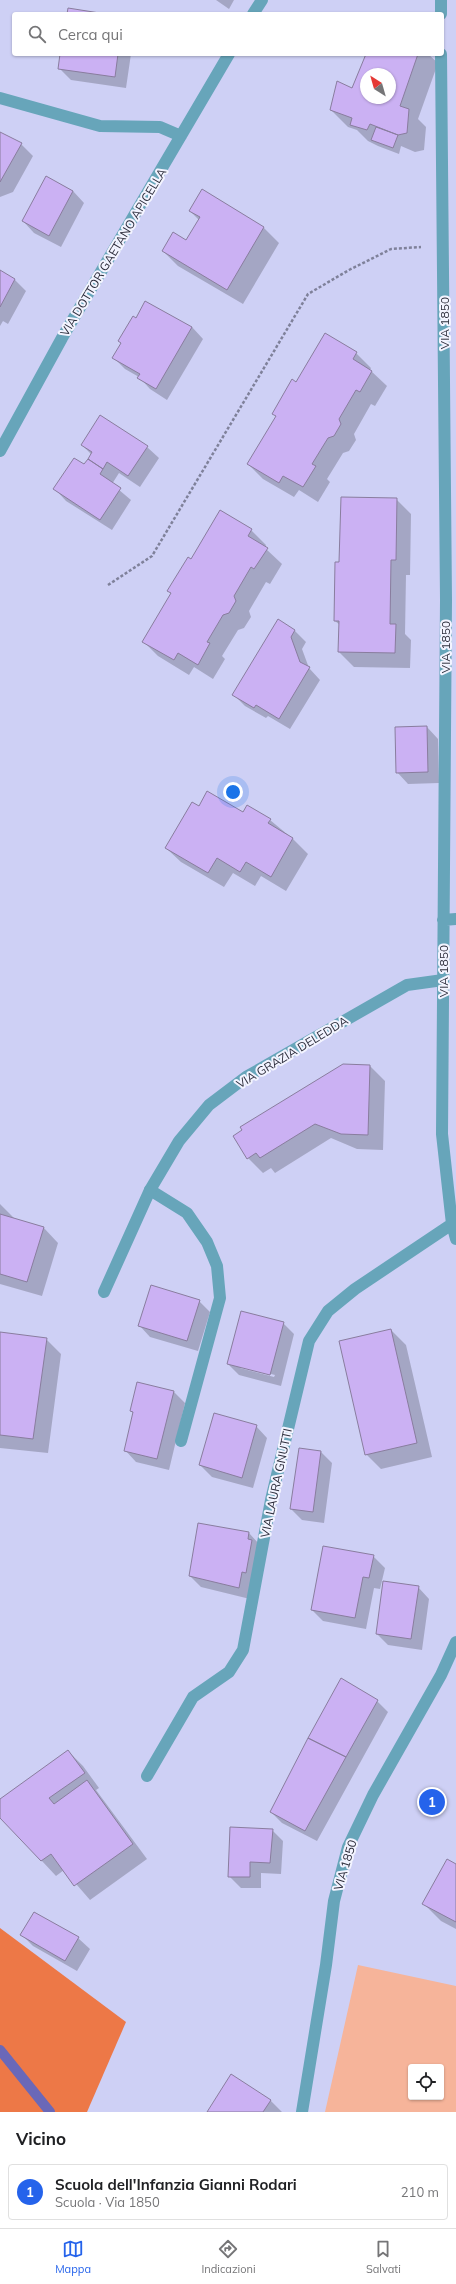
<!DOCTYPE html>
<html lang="it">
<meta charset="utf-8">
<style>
body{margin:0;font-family:Mulish,sans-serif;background:#f6f6f6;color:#202124}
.controls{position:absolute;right:12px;bottom:12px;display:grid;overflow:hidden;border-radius:4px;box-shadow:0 1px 3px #0004}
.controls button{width:36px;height:36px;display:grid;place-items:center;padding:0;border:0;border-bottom:1px solid #e0e0e0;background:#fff;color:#202124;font:20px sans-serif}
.compass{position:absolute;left:360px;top:68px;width:36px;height:36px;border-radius:50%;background:#fff;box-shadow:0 1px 3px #0004;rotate:323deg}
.you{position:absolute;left:233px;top:792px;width:14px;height:14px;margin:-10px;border:3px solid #fff;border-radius:50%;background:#1a73e8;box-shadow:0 0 0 6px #1a73e833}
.badge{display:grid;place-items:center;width:26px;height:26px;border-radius:50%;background:#2563eb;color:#fff;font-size:13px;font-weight:700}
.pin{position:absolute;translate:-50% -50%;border:2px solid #fff;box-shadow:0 1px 4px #0006}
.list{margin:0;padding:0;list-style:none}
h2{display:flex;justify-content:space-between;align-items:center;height:52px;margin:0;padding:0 16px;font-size:17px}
h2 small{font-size:13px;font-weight:400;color:#757577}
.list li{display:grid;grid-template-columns:26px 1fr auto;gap:12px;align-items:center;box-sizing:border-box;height:56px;margin:0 8px 8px;padding:0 8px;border:1px solid #e0e0e0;border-radius:4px}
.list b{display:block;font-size:15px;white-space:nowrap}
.list p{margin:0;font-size:13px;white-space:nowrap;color:#757577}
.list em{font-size:13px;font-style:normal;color:#757577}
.icon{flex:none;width:22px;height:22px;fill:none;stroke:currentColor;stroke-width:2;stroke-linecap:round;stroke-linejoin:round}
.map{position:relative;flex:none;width:456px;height:2112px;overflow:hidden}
.search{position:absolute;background:#fff;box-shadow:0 1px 3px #0004;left:12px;right:12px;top:12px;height:44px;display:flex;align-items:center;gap:10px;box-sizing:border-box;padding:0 14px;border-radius:4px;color:#757577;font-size:15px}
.sheet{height:116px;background:#fff}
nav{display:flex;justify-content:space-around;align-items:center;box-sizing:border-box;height:56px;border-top:1px solid #e0e0e0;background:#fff;font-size:11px;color:#757577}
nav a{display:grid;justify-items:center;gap:2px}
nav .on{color:#2563eb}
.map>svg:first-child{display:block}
.green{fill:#f6b49a;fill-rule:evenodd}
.forest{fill:#ed7847}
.shadow{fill:#0003;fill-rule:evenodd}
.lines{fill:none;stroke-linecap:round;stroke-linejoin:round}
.stream{stroke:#6a68b8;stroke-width:10}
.building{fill:#cbb1f3;stroke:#897d9e;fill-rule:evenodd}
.path{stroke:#7f819a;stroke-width:2.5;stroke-dasharray:3 2;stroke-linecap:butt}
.lane{stroke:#67a5ba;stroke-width:12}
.street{stroke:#67a5ba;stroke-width:12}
.labels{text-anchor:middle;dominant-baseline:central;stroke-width:4;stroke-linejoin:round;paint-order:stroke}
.street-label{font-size:12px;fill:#2e2f3d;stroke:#f3f4ff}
</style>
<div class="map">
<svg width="456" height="2112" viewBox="0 0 456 2112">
<rect width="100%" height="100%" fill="#ced0f5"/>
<path class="green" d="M358,1965L456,1986V2112H325ZM411,2067H441V2097H411Z"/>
<path class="forest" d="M0,1928L126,2022L87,2112H0Z"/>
<path class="shadow" d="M216,0H234L229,9Z
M61,54H131L126,88L71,80L59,68Z
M367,54H428L438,63L418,119L426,127L424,150L415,152L401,146L399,154L378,146L368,141L357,130L348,127L331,110L352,89ZM366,74H390V98H366Z
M0,133L21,144L33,156L13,192L0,197Z
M46,177L73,191L84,203L61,247L34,233L23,221Z
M202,191L264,228L279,243L243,304L178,266L163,251L187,241L199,220L190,211Z
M0,272L15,280L26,291L8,324L3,321L0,326Z
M136,319L192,327L203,339L167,400L150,389L139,377L125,369L113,357Z
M356,353L371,368L370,370L387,386L375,406L371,404L354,434L356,440L349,451L343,453L327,479L330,482L318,502L299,490L294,497L263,479L248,464L297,383Z
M82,445L147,447L159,458L140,487L119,473L112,484L131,500L112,530L66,501L55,489L84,466L92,455Z
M396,499L411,514L410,575H406L405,634L411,640L410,668L354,667L339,652L340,625L335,621L340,563Z
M251,530L266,545L265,548L282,564L270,584L266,582L249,611L251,617L244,628L238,630L222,656L225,659L213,679L194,667L189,675L158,656L143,641L172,594L169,591L191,560Z
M278,621L295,631L306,642L302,649L309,668L320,680L290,729L268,716L266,718L245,706L234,695Z
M427,727L438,739L439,783L408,784L397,772Z
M199,807L270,820L293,839L308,854L286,891L261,876L255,886L233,873L224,887L181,862L166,848Z
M370,1066L385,1081L383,1150L357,1149L331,1138L275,1173L271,1168L263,1173L248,1158Z
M0,1204L15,1219L43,1227L58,1243L42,1296L0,1284Z
M199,1301L210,1312L198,1351L150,1337L139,1325Z
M283,1323L294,1334L281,1386L239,1375L228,1364ZM240,1366L275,1375L274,1377L240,1368Z
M391,1330L406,1345L432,1457L381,1469L366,1454Z
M0,1333L46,1339L61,1354L48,1453L0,1448Z
M174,1392L185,1403L169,1470L136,1462L125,1450L134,1414L131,1411Z
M256,1426L267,1438L253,1488L212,1477L200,1465Z
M300,1449L321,1452L332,1463L324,1523L302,1520L291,1509Z
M249,1533L260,1545L250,1599L201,1587L190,1576Z
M373,1556L385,1568L380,1589L374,1588L366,1629L323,1621L312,1610Z
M418,1587L429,1599L422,1650L388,1645L377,1634Z
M377,1701L388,1712L317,1841L282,1823L271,1812Z
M68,1751L83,1766L99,1788L96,1790L147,1859L90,1900L64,1870L56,1876L0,1816V1800Z
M272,1830L283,1841L281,1874L261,1873V1888H241L229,1876Z
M456,1865V1929L441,1921L424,1904Z
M22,1935L78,1938L90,1949L77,1971L33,1946Z
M270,2100L282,2112H208Z"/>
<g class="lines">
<path class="stream" d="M0,2050L50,2112"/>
</g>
<path class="building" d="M68,8L106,14H67Z
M60,54H118L115,77L58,69Z
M366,54H418L400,106L409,109L407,133L398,135L370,124L367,130L350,125L352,118L330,110L337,81L352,88ZM366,74H390V98H366Z
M376,127L398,135L393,148L371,140Z
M0,132L22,143L0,182Z
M46,176L73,191L49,236L22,221Z
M202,189L264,227L227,290L162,251L173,232L186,240L200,217L189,211Z
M0,270L15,279L0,307Z
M145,301L192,327L156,389L137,378L140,374L112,358L121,343L118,341L133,316L136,318Z
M325,333L357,352L353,359L372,371L360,392L356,390L339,419L341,424L334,436L328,438L312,464L316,466L303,487L283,476L279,483L247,464L276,416L272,414L292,379L296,382Z
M100,415L148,446L128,476L107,462L103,469L88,459L92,452L81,445Z
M74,458L84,464L88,459L103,469L100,474L121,488L100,520L53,489Z
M341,497L397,498L396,560H391L390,624H396L395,653L338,652L339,621H334L335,562H339Z
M220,510L252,529L248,536L268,548L254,569L251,567L234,596L236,601L229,613L223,615L207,642L210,643L198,665L178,653L174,660L142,642L171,593L167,591L188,557L191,559Z
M278,619L295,630L291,637L300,662L310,667L279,719L256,705L254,708L232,695Z
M427,726L428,772L396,773L395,727Z
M207,791L243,812L247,805L271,819L268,823L293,838L271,877L246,862L240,872L217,858L208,873L165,848L192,802L199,806Z
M343,1064L370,1065L368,1135L341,1134L315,1124L260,1158L256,1153L247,1159L233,1136L242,1130L240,1127Z
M0,1214L44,1227L27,1282L0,1274Z
M151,1285L200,1300L187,1341L138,1326Z
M241,1311L284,1322L270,1375L227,1364Z
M391,1329L417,1443L365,1455L339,1341Z
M0,1332L47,1338L33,1439L0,1435Z
M137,1382L174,1391L157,1459L124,1451L133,1412L130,1411Z
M214,1413L257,1425L242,1478L199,1465Z
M299,1448L321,1451L313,1512L290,1509Z
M198,1523L249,1532L248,1539L252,1540L246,1573L242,1572L239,1588L189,1576Z
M323,1546L374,1555L369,1578L363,1577L355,1618L311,1610Z
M383,1581L419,1586L411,1639L376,1634Z
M341,1678L378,1700L346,1757L308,1738Z
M308,1738L346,1757L305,1831L270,1812Z
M68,1750L85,1773L49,1798L54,1804L87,1780L133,1844L74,1886L51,1854L41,1861L0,1818V1799Z
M230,1827L273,1829L270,1863L250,1862V1877H228Z
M447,1859L456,1864V1922L422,1904Z
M34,1912L79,1937L65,1961L20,1935Z
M231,2074L271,2100L263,2112H207Z"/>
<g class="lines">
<path class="path" d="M108,585L152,556L308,294L349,270L391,249L421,247"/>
<path class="lane" d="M150,1190L187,1213L207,1242L217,1266L220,1298L181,1441"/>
<path class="street" d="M441,0V14
M253,14L262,0
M441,54L446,600L442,1134L452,1224L456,1239
M0,98L100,126L160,127L181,136
M0,451L62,338L229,54
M443,920L456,919
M104,1292L150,1190L179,1141L209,1105L246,1077L407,985L443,980
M147,1776L193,1697L229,1672L243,1650L271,1500L309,1341L328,1311L355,1289L452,1224
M302,2112L326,1965L334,1901L348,1847L373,1795L441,1675L456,1642"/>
</g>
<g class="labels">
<g class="street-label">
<text transform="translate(113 252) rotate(-59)">VIA DOTTOR GAETANO APICELLA</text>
<text transform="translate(444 323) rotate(-90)">VIA 1850</text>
<text transform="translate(445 647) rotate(-90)">VIA 1850</text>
<text transform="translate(443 971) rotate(-90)">VIA 1850</text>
<text transform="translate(292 1052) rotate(-31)">VIA GRAZIA DELEDDA</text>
<text transform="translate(276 1483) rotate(-78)">VIA LAURA GNUTTI</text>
<text transform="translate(345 1865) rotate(-73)">VIA 1850</text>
</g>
</g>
</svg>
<div class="controls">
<button><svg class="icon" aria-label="locate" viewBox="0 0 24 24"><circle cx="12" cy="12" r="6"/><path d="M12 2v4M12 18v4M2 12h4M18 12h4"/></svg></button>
</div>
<svg class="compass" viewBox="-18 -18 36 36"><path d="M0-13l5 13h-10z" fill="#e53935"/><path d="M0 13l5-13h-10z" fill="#757577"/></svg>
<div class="you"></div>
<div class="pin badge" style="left:432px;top:1802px">1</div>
<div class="search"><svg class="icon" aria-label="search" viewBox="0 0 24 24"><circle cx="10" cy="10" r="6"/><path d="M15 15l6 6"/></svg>Cerca qui</div>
</div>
<section class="sheet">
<h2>Vicino<small></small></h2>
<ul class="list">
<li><span class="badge">1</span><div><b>Scuola dell'Infanzia Gianni Rodari</b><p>Scuola · Via 1850</p></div><em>210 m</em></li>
</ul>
</section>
<nav>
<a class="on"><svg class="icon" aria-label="map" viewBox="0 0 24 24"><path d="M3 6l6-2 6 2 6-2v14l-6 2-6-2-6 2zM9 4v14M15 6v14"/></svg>Mappa</a>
<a><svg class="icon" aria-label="directions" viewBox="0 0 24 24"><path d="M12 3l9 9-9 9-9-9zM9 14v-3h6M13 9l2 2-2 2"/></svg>Indicazioni</a>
<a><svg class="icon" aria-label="saved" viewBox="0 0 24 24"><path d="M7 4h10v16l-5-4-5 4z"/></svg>Salvati</a>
</nav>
